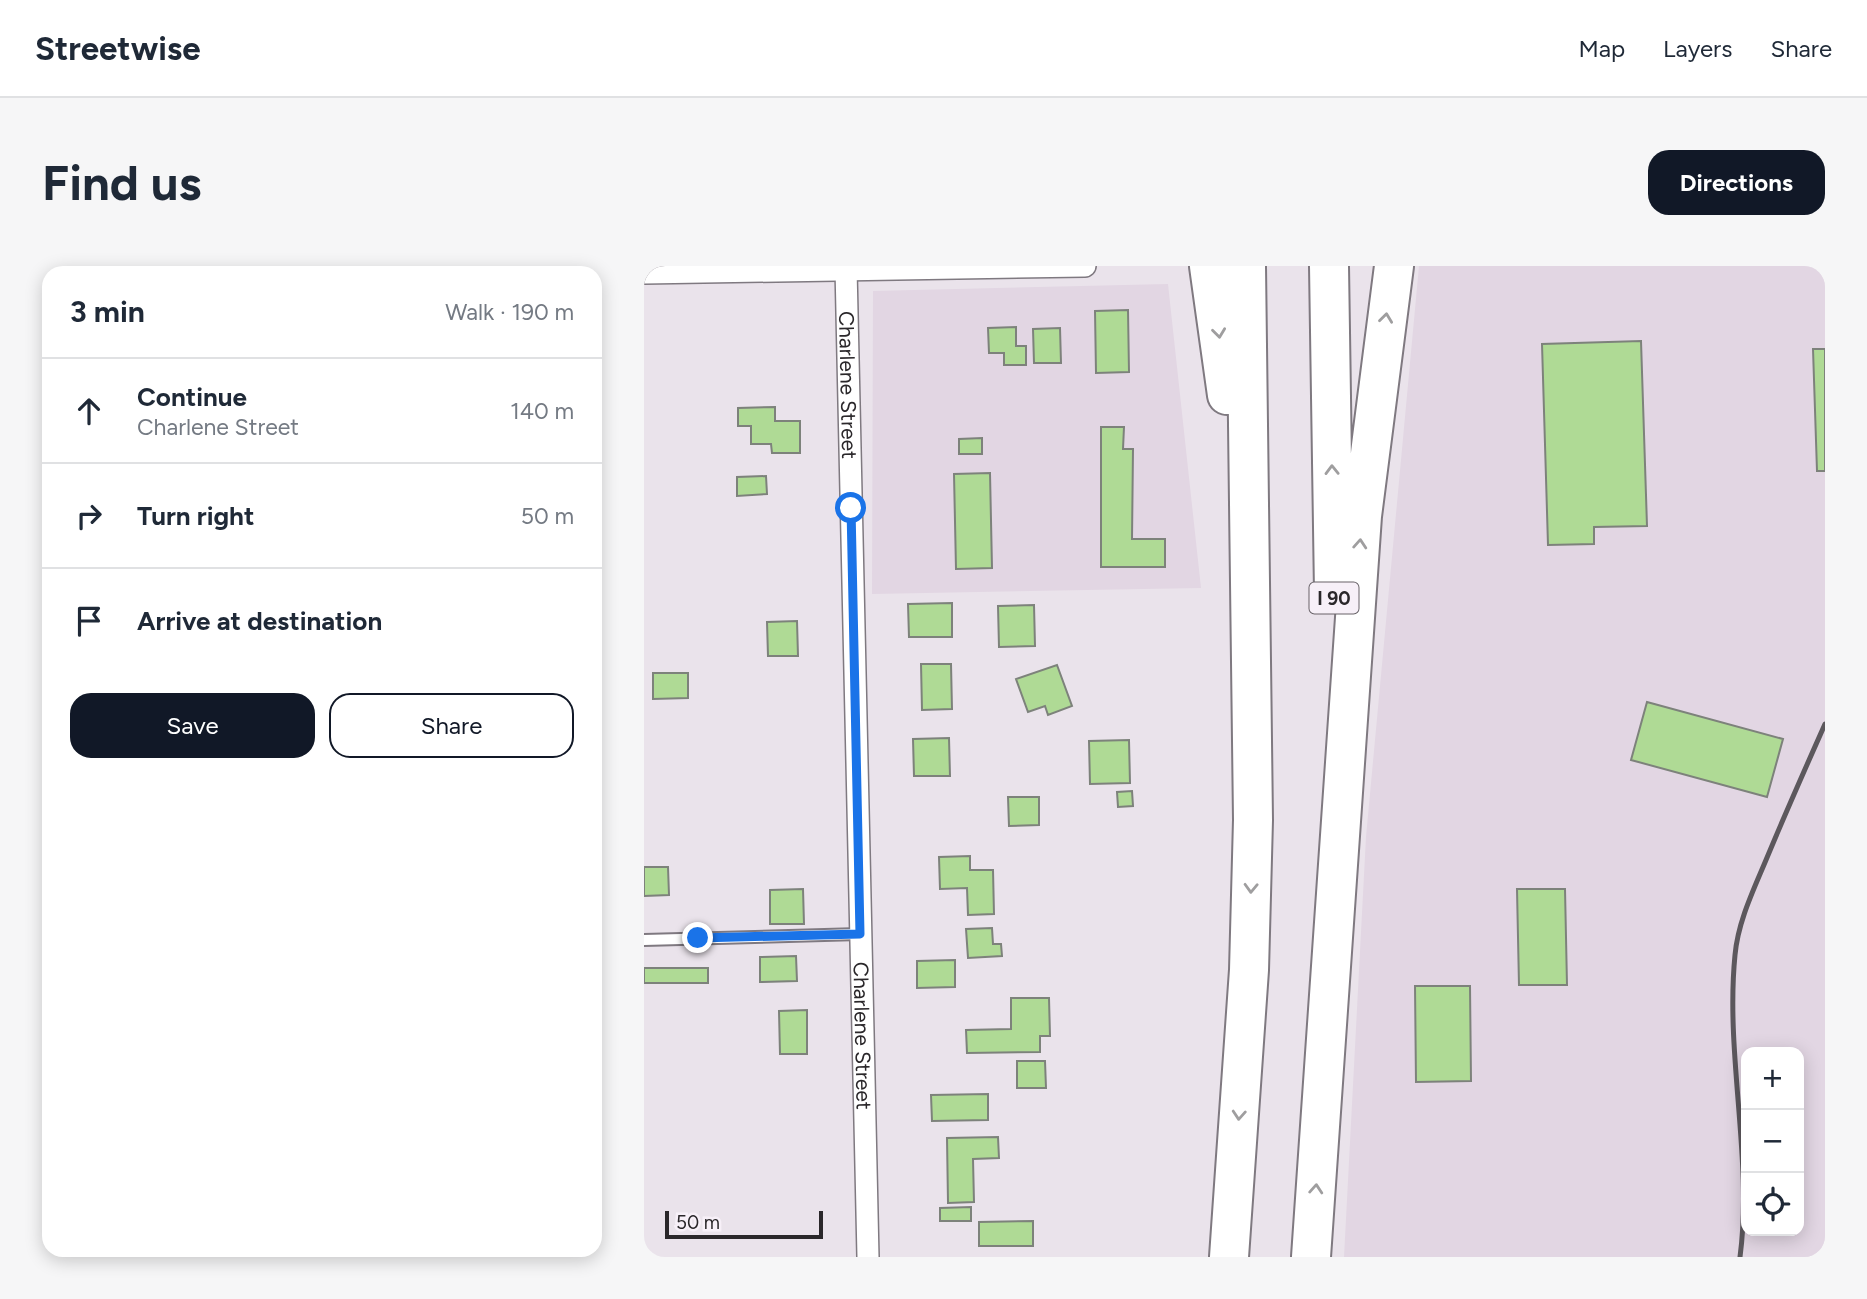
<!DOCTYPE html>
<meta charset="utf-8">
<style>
body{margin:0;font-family:Figtree,sans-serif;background:#f6f6f7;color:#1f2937}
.controls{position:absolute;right:21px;bottom:21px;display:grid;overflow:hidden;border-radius:14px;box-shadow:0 4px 18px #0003}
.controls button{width:63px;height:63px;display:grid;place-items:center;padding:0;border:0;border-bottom:2px solid #e0e1e3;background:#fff;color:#1f2937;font:35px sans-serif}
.scale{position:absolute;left:21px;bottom:18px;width:158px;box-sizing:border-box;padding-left:7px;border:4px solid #2a272a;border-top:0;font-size:19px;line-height:24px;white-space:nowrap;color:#2a272a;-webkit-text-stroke:5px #f7f0f8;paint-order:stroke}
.stop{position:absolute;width:21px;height:21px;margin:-16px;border:5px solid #1a73e8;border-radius:50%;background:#fff}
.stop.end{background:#1a73e8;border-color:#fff;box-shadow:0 2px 7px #0008}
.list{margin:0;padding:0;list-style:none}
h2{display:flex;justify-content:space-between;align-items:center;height:91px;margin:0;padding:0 28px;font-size:30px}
h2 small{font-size:23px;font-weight:400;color:#747a83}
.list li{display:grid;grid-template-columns:46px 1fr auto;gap:21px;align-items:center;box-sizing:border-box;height:105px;padding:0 28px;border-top:2px solid #e0e1e3}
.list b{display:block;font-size:26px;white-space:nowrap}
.list p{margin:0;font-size:23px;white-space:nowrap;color:#747a83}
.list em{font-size:23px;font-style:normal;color:#747a83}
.actions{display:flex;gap:14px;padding:21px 28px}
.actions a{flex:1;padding:16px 0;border:2px solid #111827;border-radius:21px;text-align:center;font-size:24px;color:#111827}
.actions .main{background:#111827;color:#fff}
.icon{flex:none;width:38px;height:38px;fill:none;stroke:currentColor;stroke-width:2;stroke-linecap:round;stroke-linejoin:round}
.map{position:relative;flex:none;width:1181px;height:991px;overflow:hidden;border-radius:21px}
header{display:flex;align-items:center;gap:42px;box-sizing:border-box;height:98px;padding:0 35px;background:#fff;border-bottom:2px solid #e0e1e3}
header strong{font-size:33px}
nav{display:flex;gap:38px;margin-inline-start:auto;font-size:24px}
.intro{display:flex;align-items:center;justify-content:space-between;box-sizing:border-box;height:168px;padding:0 42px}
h1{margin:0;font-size:49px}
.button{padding:18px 32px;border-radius:21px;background:#111827;color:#fff;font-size:24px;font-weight:700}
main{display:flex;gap:42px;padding:0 42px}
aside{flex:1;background:#fff;border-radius:21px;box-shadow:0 4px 18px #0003}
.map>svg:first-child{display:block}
.built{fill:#e2d6e3;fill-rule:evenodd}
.building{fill:#afda95;stroke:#7d827b;stroke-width:2}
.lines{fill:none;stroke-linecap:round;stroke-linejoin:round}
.service-casing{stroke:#7f7980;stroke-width:14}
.minor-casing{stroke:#7f7980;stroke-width:24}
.motorway-casing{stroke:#7f7980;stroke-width:42}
.service{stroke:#fff;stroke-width:10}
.minor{stroke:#fff;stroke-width:21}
.motorway{stroke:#fff;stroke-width:38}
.rail{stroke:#5c585d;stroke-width:5}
.oneway{stroke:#9f9e9f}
.route{stroke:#1a73e8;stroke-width:9}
.labels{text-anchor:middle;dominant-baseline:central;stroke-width:7;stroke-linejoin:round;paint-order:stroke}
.shield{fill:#f7f0f8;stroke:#686368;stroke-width:2}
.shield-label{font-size:19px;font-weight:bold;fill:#2a272a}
.street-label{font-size:21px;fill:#2a272a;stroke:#f7f0f8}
</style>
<header>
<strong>Streetwise</strong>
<nav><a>Map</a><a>Layers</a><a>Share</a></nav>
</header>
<div class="intro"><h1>Find us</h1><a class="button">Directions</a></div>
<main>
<aside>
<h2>3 min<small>Walk · 190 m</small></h2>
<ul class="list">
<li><svg class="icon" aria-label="ahead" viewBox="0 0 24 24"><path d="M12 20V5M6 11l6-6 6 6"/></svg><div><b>Continue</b><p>Charlene Street</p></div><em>140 m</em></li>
<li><svg class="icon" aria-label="right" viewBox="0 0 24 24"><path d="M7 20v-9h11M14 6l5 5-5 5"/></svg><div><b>Turn right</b></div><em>50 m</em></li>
<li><svg class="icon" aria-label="arrive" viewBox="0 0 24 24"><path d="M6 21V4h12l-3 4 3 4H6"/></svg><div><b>Arrive at destination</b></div></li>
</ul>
<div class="actions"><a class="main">Save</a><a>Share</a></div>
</aside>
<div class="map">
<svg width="1181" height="991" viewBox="0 0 1181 991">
<rect width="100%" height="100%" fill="#eae3eb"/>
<path class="built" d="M775,0H1181V991H700L722,571ZM1102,786H1155V965H1102Z
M524,18L557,322L228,328L229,25Z"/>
<path class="building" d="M484,44L485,106L452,107L451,45Z
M372,61V80H382V99H360V87H345L344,62Z
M416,62L417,97H390L389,63Z
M997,75L1003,260L950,261V278L904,279L898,78Z
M1169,83H1181V205H1173Z
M131,141V155H156V187H128L127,178H107V160H94V142Z
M457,161H480L479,183H489L488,273H521V301H457Z
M338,172V188H315V173Z
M346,207L348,302L312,303L310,208Z
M122,210L123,228L93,230V211Z
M308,337V371H265L264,338Z
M390,339L391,380L355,381L354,340Z
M153,355L154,390H124L123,356Z
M277,398H307L308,443L278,444Z
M413,399L428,440L404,449L401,440L384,446L372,413Z
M9,407H44V432L9,433Z
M1003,436L1139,473L1123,531L987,494Z
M305,472L306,510H270L269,473Z
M485,474L486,517L446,518L445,475Z
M488,525L489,540L474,541L473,526Z
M364,531H395V559L365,560Z
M326,590V604H349L350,648L324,649L323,622L296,623L295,591Z
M0,601H24L25,629L0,630Z
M159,623L160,658H126V624Z
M873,623H921L923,719H875Z
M348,662L349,678H357L358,690L324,692L322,663Z
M152,690L153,715L116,716V691Z
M311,694V721L273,722V695Z
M0,702H64V717H0Z
M771,720H826L827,815L772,816Z
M367,732H405L406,770H396V786L323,787L322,764L367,763Z
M163,744V788H136L135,745Z
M373,795H401L402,822H373Z
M344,828V854L288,855L287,829Z
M354,871L355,892L329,893L330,936L304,937L303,872Z
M327,941V955H296V942Z
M389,955V980H335V956Z"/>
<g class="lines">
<g class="service-casing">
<path id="service" d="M0,674L216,668"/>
</g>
<g class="minor-casing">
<g id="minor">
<path id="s1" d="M202,2L224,991"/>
<path d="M0,7L441,0"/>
</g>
</g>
<g class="motorway-casing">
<path id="motorway" d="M565,0L583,129
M685,0L690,326
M585,991L605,704L609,554L602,0
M667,991L718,250L750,0"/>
</g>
<use href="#service" class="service"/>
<use href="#minor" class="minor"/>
<use href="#motorway" class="motorway"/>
<path class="rail" d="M1096,991C1109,893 1081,789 1091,689C1094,656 1109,625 1122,594C1141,548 1161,503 1181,458"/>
</g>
<defs><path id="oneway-chevron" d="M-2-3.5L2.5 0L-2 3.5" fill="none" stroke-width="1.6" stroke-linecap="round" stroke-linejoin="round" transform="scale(1.75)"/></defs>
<g class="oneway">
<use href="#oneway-chevron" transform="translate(742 52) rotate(-83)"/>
<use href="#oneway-chevron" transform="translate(575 67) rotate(83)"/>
<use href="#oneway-chevron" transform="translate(688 204) rotate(-91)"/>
<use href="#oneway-chevron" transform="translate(716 278) rotate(-86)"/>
<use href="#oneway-chevron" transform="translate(607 622) rotate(92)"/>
<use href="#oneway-chevron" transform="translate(595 849) rotate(94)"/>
<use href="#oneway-chevron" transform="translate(672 923) rotate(-86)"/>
</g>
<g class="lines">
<path class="route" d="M54,672L216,668L207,242"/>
</g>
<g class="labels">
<rect class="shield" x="665.5" y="316.5" width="49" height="31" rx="5"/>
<g class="shield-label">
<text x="690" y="332">I 90</text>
</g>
<g class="street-label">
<text stroke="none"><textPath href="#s1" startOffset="117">Charlene Street</textPath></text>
<text stroke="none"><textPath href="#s1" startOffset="768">Charlene Street</textPath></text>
</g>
</g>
</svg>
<div class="controls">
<button>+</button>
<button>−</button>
<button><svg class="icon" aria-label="locate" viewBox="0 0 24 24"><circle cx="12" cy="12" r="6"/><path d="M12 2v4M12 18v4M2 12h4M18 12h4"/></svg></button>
</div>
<div class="scale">50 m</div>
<div class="stop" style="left:207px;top:242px"></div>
<div class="stop end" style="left:54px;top:672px"></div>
</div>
</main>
